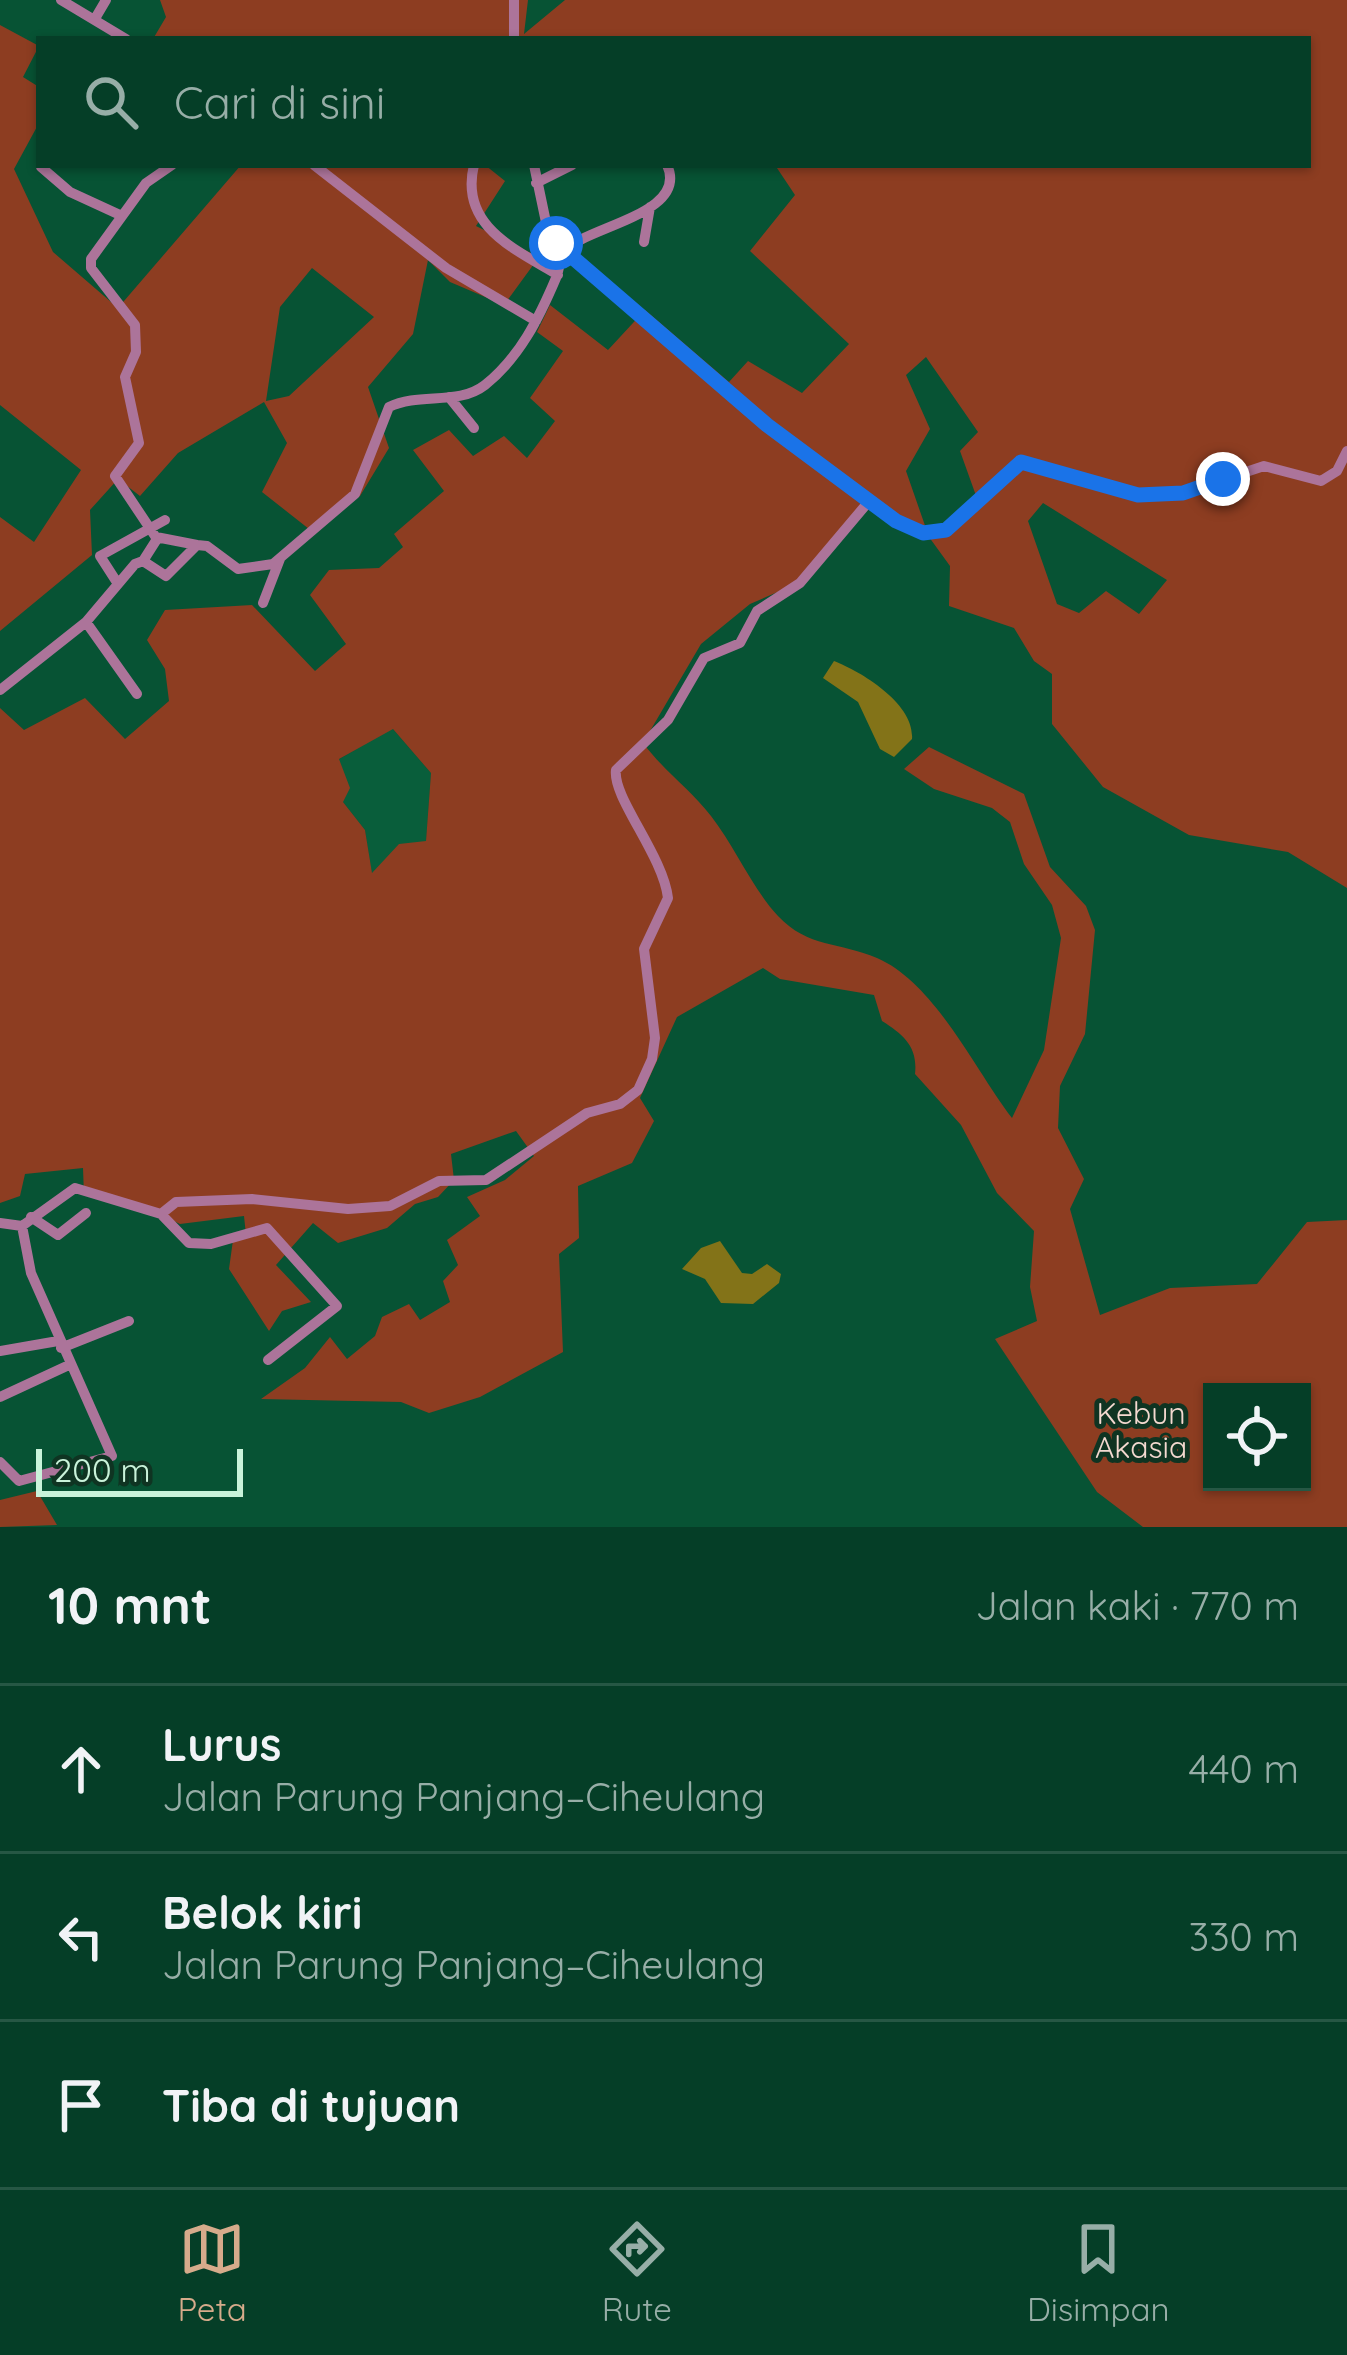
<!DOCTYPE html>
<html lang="id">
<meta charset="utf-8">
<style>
body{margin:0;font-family:Quicksand,sans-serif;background:#134933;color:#f1f3f6}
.controls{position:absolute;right:36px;bottom:36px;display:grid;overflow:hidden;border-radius:0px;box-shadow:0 3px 9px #0004}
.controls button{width:108px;height:108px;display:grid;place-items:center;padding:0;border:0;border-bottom:3px solid #265744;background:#053e27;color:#f1f3f6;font:60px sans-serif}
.scale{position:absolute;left:36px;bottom:30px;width:207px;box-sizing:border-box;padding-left:12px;border:6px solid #c9f3da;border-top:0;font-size:33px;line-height:42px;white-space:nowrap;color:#c9f3da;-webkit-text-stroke:9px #0f3422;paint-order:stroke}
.stop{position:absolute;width:36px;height:36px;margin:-27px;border:9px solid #1a73e8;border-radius:50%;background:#fff}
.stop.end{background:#1a73e8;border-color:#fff;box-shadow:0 3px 12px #0008}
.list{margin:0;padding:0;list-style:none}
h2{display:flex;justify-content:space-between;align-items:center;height:156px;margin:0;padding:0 48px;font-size:51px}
h2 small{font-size:39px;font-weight:400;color:#97aea7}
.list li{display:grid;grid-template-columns:78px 1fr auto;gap:36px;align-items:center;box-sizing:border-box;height:168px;padding:0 48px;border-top:3px solid #265744}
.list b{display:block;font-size:45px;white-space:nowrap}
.list p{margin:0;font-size:39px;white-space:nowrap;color:#97aea7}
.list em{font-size:39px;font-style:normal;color:#97aea7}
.icon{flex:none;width:66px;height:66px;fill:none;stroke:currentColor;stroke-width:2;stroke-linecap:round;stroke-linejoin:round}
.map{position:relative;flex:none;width:1347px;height:1527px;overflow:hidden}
.search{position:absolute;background:#053e27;box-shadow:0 3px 9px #0004;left:36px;right:36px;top:36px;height:132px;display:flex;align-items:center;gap:30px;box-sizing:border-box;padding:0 42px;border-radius:0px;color:#97aea7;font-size:45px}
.sheet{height:660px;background:#053e27}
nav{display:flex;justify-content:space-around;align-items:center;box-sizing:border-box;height:168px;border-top:3px solid #265744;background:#053e27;font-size:33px;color:#97aea7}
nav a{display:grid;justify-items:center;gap:6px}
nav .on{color:#d6ab8b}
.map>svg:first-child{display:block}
.built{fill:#095e3b}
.green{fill:#8d3d21;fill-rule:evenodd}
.water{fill:#837318}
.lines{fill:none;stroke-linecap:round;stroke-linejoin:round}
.minor{stroke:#ac749a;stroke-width:10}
.route{stroke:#1a73e8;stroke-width:15}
.labels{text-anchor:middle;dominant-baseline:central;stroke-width:10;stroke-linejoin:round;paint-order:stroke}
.park-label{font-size:30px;fill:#f4d9d0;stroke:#0f3422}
</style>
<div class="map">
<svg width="1347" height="1527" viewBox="0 0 1347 1527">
<rect width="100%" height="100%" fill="#075334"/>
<path class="built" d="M392,728L431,773L426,842L372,874L365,830L343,802L338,760Z"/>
<path class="green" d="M160,0H528L524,34L565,0H1347V888L1288,852L1189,835L1103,787L1052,724V674L1034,661L1014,628L949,606L950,566L929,537L867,498L796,584L750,604L701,644L643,743C666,773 690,789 711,816C735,847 752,888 778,916C808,948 840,942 877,958C935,983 975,1070 1012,1118L1044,1050L1061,938L1052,905L1024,864L1010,822L992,808L934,789L904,769L929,747L1024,794L1050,867L1086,906L1095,930L1085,1034L1060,1086L1058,1128L1084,1179L1070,1209L1100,1315L1170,1288L1257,1284L1307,1222L1347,1220V1527H1143L1097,1492L995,1339L1037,1321L1030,1287L1034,1231L997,1193L961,1125L915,1074C918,1047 904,1035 882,1021L874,995L780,979L763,968L677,1017L640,1098L654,1121L632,1163L578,1186L579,1238L559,1254L563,1352L480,1397L429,1413L401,1402L261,1399L305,1368L330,1337L347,1359L375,1336L382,1317L409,1304L420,1320L450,1302L443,1281L458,1265L447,1240L480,1216L467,1197L505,1180L534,1156L516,1131L451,1154L454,1180L438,1197L415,1204L387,1228L338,1243L313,1223L276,1265L311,1302L282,1311L269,1331L229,1269L233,1240L246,1235L244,1216L180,1224L153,1211L84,1195L83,1168L25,1174L20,1196L0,1203V708L24,730L85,698L125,739L169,701L165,669L147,640L165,610L252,605L315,671L346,644L310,595L329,570L379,568L403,547L394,534L444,491L413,450L449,430L473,456L504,436L527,458L555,421L530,398L563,351L537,332L550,305L608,350L645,310L729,382L748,361L802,393L849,344L750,251L795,195L775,165H1308V39H153L166,17ZM926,357L978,432L960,451L979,504L929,537L906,471L930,429L906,375ZM1043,503L1167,580L1139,614L1106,591L1079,613L1057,604L1028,521ZM393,729L431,773L426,841L399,844L372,873L365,830L343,802L350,788L339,759ZM1212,1392H1302V1482H1212Z
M0,25L39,46L23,77L39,87V123L14,169L53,252L118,308L241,165H485L505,181L476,226L539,257L504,305L450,282L428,260L413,334L368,387L389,448L360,496L309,529L262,492L287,443L264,402L178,453L140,496L118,479L90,510L92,555L0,631V517L34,542L81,470L0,405ZM312,268L374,317L289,396L266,401L280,307Z
M37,1491L57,1525L0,1527V1500Z"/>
<path class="water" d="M834,661C862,672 915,704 912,739L894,757L880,749L858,702L823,678Z
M720,1241L742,1273L752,1274L767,1264L781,1274L779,1283L753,1304L721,1303L705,1279L682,1269L701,1248Z"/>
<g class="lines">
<path class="minor" d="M61,0L126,39
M96,17L106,0
M514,39V0
M314,165L446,268L536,321
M474,165C459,226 515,249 558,275
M534,165L547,227L564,251L767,425L896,521L923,534L946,530L1021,462L1138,495L1183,493L1264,466L1321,481L1337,471L1347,451
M41,167L70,192L120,215
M536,183L572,165
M644,242L650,207
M449,397L474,428
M156,537L197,545
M143,561L157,539L115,476L139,443L125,377L136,352L135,325L91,268V259L146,183L172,165
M118,584L100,556L165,520
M263,603L280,559
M86,622L137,694
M0,690L86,622L135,564L143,561L166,576L197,545L207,546L238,569L273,564L355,494L389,407C420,392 458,406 485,385C520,357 539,318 556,278C559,271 560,258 564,252C582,227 690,215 667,165
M161,1214L189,1243L211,1244L267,1228L337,1306L268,1360
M31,1217L58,1235L86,1213
M0,1223L22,1226L75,1188L161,1214L176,1202L252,1199L348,1209L390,1206L439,1181L486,1180L587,1113L620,1104L638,1090L652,1059L655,1038L644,949L668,898C663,855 612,797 616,770L668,720L704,658L740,643L757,611L800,583L870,500
M61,1348L129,1321
M0,1351L58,1341
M0,1397L69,1365
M0,1462L19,1481L112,1456L31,1273L22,1226"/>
</g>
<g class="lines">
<path class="route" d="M556,243L767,425L896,521L923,533L946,530L1021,462L1138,495L1183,493L1223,479"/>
</g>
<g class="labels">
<g class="park-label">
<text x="1141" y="1413">Kebun<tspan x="1141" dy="34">Akasia</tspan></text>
</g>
</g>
</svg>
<div class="controls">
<button><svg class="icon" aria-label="locate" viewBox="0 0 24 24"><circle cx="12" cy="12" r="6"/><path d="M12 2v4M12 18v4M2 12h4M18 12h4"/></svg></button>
</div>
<div class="scale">200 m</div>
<div class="stop" style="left:556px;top:243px"></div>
<div class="stop end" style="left:1223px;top:479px"></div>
<div class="search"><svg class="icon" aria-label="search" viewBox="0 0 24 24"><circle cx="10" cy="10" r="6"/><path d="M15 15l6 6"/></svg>Cari di sini</div>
</div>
<section class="sheet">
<h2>10 mnt<small>Jalan kaki · 770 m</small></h2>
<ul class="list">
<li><svg class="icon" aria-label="ahead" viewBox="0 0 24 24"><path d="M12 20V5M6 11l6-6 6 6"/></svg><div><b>Lurus</b><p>Jalan Parung Panjang–Ciheulang</p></div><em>440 m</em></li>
<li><svg class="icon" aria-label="left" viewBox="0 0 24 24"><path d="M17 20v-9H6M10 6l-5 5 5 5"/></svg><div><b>Belok kiri</b><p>Jalan Parung Panjang–Ciheulang</p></div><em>330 m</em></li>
<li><svg class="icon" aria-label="arrive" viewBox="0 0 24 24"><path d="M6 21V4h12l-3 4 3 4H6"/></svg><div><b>Tiba di tujuan</b></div></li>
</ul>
</section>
<nav>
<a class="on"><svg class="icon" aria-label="map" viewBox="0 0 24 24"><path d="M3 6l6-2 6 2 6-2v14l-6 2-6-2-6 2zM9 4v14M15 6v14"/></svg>Peta</a>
<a><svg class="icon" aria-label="directions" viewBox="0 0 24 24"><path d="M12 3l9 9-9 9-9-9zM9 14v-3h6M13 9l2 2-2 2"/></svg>Rute</a>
<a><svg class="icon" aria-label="saved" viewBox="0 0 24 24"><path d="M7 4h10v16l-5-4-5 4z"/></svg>Disimpan</a>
</nav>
